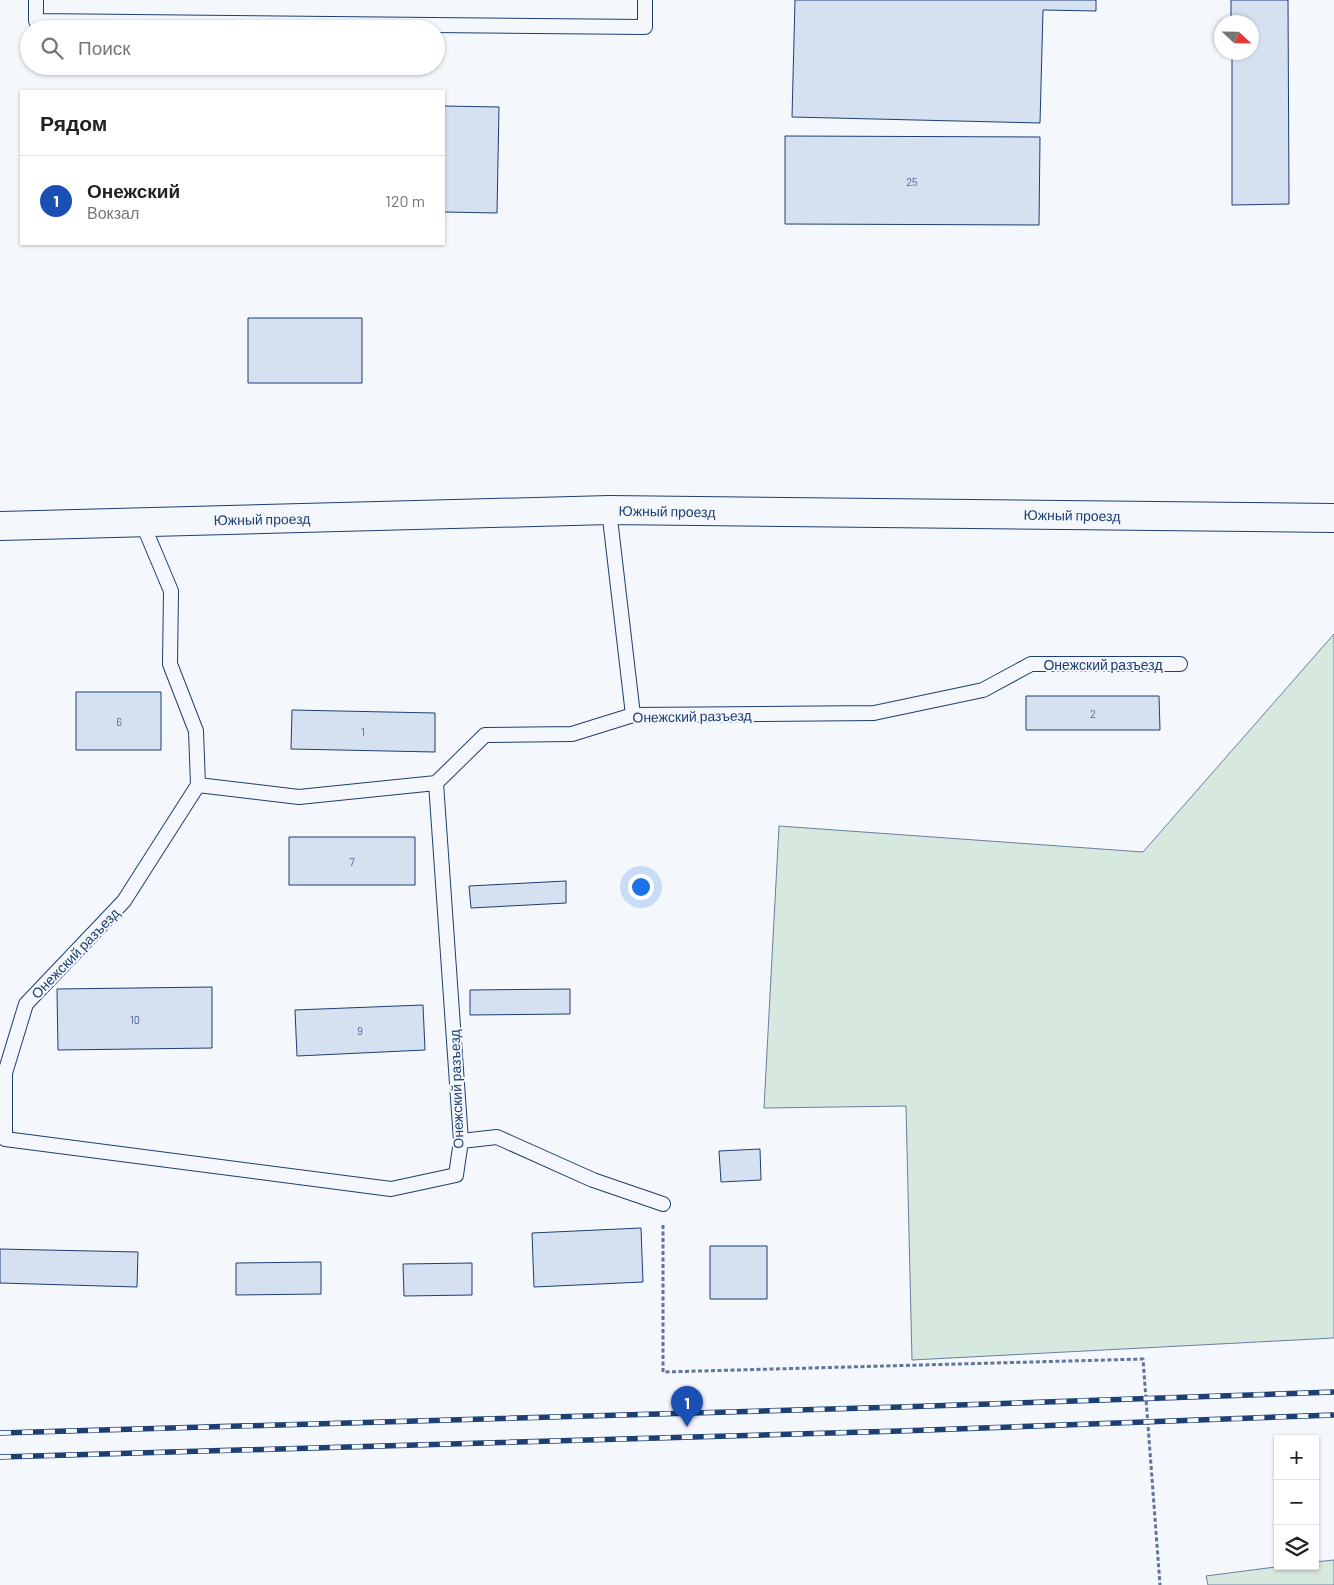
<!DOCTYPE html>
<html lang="ru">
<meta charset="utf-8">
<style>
body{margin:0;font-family:Barlow,sans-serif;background:#f2f2f2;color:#222}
.controls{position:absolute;right:15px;bottom:15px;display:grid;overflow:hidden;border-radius:0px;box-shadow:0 1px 4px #0004}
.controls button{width:45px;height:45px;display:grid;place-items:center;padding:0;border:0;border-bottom:1px solid #e0e0e0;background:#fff;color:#222;font:25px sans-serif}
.compass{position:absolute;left:1214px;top:15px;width:45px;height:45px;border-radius:50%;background:#fff;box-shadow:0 1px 4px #0004;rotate:112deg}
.you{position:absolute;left:640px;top:886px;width:18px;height:18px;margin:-12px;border:4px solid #fff;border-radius:50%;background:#1a73e8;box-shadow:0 0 0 8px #1a73e833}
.badge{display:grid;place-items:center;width:32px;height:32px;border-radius:50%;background:#c62828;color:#fff;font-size:16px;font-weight:700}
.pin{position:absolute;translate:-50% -41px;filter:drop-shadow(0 1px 2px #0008)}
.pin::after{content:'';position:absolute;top:26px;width:18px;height:15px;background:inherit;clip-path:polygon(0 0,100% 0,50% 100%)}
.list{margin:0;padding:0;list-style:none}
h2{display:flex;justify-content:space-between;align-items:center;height:65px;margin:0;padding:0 20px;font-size:21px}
h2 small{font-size:16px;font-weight:400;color:#767676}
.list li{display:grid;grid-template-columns:32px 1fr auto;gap:15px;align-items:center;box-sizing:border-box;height:90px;padding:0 20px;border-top:1px solid #e0e0e0}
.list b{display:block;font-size:19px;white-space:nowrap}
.list p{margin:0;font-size:16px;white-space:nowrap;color:#767676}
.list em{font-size:16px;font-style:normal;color:#767676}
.icon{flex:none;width:28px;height:28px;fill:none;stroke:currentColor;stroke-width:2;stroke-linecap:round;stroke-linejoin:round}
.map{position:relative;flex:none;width:1334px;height:1585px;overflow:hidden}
.search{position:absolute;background:#fff;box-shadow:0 1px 4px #0004;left:20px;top:20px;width:425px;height:55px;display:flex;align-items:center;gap:12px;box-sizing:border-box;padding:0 18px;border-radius:28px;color:#767676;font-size:19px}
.panel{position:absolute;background:#fff;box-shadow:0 1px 4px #0004;left:20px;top:90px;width:425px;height:155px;border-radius:0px}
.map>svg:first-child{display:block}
.green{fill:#d7e8df;stroke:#687fa3}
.building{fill:#d5e0f0;stroke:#1d3f73}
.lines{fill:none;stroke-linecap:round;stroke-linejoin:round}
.lane-casing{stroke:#1d3f73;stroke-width:16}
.street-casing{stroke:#1d3f73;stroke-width:30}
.path{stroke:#5e769c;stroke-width:3;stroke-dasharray:4 2.5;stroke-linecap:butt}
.lane{stroke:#f4f7fb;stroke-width:14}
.street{stroke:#f4f7fb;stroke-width:28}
.rail-casing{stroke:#1d3f73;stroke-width:5.5}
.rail{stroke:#f4f7fb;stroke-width:4;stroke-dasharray:11;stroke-linecap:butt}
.labels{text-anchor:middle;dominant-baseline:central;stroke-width:4;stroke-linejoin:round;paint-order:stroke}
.number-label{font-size:11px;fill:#4b6792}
.street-label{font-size:14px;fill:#1d3f73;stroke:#f4f7fb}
</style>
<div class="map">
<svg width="1334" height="1585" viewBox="0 0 1334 1585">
<rect width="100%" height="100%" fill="#f4f7fb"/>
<path class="green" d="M1334,634V1338L912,1360L906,1106L764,1108L779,826L1143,852Z
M1334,1560V1585H1208L1206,1576L1283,1566H1315V1562Z"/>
<path class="building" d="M795,0H1096V11L1043,10L1040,123L792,117Z
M1231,0H1288L1289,204L1232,205V52H1252V22H1231Z
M444,106L499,107L497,213L444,212Z
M785,136L1040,137L1039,225L785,224Z
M248,318H362V383H248Z
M76,692H161V750H76Z
M1026,696H1159L1160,730H1026Z
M292,710L435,713V752L291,749Z
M289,837H415V885H289Z
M566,881V903L471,908L469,886Z
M212,987V1048L58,1050L57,989Z
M570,989V1014L470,1015V990Z
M423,1005L425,1050L297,1056L295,1010Z
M760,1149L761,1180L721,1182L719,1151Z
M641,1228L643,1282L534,1287L532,1233Z
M710,1246H767V1299H710Z
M0,1249L138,1252L137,1287L0,1283Z
M321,1262V1294L236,1295V1263Z
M472,1263V1295L404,1296L403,1264Z"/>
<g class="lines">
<g class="lane-casing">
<path id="lane" d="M36,0V21L645,27V0
M609,510L633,715
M142,522L171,591L170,664L196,731L198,785L124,901L26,1004L5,1073V1139L391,1189L456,1175L461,1141L436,783L485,735L572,734L633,715L874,713L983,690L1031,664H1180
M198,785L299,797L436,783
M461,1141L497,1137L593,1180L663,1204"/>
</g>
<g class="street-casing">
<path id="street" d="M0,526L609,510L1334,518"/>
</g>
<path class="path" d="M663,1225V1372L1143,1359L1160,1585"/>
<use href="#lane" class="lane"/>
<use href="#street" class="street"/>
<g class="rail-casing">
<path id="rail" d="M0,1433L900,1407L1334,1392
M0,1457L900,1431L1334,1415"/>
</g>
<use href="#rail" class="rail"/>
</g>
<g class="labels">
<g class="number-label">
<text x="912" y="181">25</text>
<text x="1093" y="713">2</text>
<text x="119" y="721">6</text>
<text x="363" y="731">1</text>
<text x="352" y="861">7</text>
<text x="135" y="1019">10</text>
<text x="360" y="1030">9</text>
</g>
<g class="street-label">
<text transform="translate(667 511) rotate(1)">Южный проезд</text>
<text transform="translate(1072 515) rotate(1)">Южный проезд</text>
<text transform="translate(262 519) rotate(-1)">Южный проезд</text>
<text x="1103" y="664">Онежский разъезд</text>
<text transform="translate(692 716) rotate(-1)">Онежский разъезд</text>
<text transform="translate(75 953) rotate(-46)">Онежский разъезд</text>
<text transform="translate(456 1089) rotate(-92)">Онежский разъезд</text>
</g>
</g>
</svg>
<div class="controls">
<button>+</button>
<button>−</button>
<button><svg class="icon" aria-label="layers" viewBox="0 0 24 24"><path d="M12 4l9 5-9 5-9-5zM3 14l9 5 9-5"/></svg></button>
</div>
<svg class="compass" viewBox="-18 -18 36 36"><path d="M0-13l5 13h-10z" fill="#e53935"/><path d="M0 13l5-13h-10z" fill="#767676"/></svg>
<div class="you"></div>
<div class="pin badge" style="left:687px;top:1427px;background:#1a4fb4">1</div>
<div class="search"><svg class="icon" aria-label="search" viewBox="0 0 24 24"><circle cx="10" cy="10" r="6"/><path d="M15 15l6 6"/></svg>Поиск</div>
<section class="panel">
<h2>Рядом<small></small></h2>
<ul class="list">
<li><span class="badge" style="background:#1a4fb4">1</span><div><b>Онежский</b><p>Вокзал</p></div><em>120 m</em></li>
</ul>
</section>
</div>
